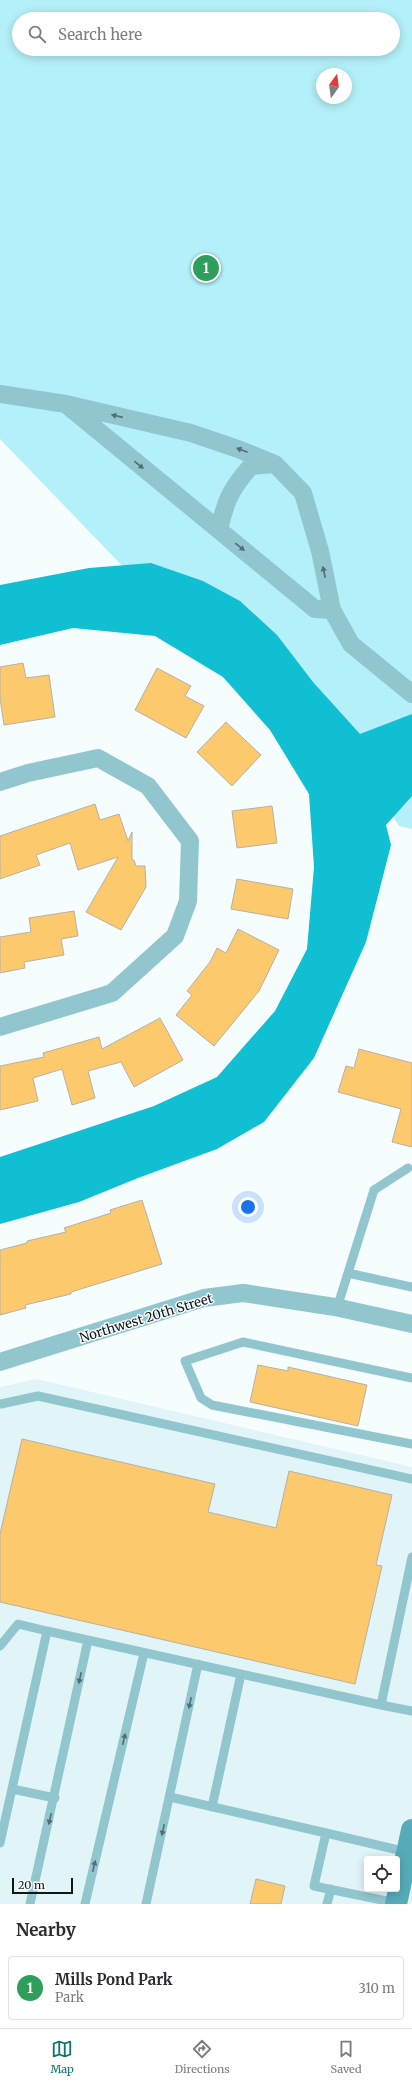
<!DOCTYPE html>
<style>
body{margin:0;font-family:Merriweather,serif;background:#f7f7f7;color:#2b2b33}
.controls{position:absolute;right:12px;bottom:12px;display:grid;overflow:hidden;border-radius:4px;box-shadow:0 2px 10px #0003}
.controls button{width:36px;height:36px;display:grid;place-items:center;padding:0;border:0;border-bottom:1px solid #e1e1e2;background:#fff;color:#2b2b33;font:20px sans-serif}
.compass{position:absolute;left:316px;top:68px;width:36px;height:36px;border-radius:50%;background:#fff;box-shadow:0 2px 10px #0003;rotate:14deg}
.scale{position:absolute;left:12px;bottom:10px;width:61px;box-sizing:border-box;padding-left:4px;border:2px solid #131617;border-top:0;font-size:11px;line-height:14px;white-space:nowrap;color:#131617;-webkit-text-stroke:3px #f5fdff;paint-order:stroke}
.you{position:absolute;left:248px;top:1207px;width:14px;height:14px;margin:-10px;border:3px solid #fff;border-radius:50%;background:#1a73e8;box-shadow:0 0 0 6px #1a73e833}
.badge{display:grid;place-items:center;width:26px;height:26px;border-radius:50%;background:#0f766e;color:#fff;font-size:13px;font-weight:700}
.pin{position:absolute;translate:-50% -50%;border:2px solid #fff;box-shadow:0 1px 4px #0006}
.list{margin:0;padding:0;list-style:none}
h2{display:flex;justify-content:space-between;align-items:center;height:52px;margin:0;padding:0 16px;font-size:17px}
h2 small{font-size:13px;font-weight:400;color:#7c7c81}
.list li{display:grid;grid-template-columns:26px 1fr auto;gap:12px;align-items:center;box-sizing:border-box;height:64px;margin:0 8px 8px;padding:0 8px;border:1px solid #e1e1e2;border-radius:4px}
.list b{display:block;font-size:15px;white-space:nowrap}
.list p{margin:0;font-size:13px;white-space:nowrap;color:#7c7c81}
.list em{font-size:13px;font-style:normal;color:#7c7c81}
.icon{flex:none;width:22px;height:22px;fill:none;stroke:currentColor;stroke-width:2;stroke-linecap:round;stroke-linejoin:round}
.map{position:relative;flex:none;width:412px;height:1904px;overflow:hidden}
.search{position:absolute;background:#fff;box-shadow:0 2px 10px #0003;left:12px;right:12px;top:12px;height:44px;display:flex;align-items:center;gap:10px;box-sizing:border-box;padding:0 14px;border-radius:22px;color:#7c7c81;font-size:15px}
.sheet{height:124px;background:#fff}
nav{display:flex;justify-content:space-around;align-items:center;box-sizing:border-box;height:56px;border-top:1px solid #e1e1e2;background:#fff;font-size:11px;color:#7c7c81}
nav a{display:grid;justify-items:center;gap:2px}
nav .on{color:#0f766e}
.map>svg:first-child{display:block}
.built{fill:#e1f4f7;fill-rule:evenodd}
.green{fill:#b4f0f9;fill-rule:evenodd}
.water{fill:#11bfd3}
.building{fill:#fcc96d;stroke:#b5b1a9}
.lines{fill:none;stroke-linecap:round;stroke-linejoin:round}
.lane{stroke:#91c6ce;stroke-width:9}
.street{stroke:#91c6ce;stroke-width:18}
.secondary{stroke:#55abb7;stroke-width:22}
.oneway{fill:#526e72}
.labels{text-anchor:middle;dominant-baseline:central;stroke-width:3;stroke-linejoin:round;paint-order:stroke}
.street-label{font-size:13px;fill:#131617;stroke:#f5fdff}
</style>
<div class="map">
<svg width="412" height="1904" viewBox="0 0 412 1904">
<rect width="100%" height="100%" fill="#f5fdff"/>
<path class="built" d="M37,1379L412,1467V1904H0V1387ZM367,1859H397V1889H367Z"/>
<path class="green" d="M0,0H412V829L399,826L344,735L131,575L0,439ZM19,19H393V49H19ZM322,74H346V98H322Z"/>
<path class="water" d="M151,563L203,581L240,601L277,635L313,682L360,734L412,714V796L386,825L391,845L366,942L314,1058L264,1122L217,1149L138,1178L79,1202L0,1224V1157L154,1106L217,1077L275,1011L307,949L314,867L309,794L270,730L223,677L155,636L73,628L0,645V585L89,568Z"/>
<path class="building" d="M23,663L26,678L49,675L55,717L4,725L0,698V667Z
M157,668L191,686L185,696L204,706L186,738L135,710Z
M226,722L261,755L232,786L197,752Z
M95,804L100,820L119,814L128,841L132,832V860H134L136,866H145L146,887L121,930L86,912L118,857L78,870L70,843L36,855L40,865L0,879V836Z
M272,806L277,843L237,848L232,811Z
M237,879L293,889L288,919L231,909Z
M74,911L78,936L61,939L64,955L24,962L25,968L0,973V937L31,932L29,918Z
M238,929L279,950L259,991L214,1046L176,1015L192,995L187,991L210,962L217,948L226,953Z
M160,1018L183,1060L134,1087L121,1062L88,1071L95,1098L72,1105L62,1069L33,1078L38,1101L0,1110V1066L44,1057L43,1053L99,1037L102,1049Z
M359,1049L412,1063V1147L392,1142L401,1109L338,1092L346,1066L354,1068Z
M142,1200L162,1264L71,1292V1294L25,1305L26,1308L0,1315V1250L27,1243V1241L66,1232L64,1228L111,1213L110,1210Z
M258,1365L288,1371V1367L367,1385L358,1426L250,1402Z
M22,1439L215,1484L208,1512L276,1528L289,1471L392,1495L376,1565L382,1566L355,1684L0,1602V1534Z
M256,1879L285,1886L281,1904H250Z"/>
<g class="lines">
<path class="lane" d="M348,1273L412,1287
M337,1308L374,1190L408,1168
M412,1378L243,1342L185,1361L201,1398L212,1405L412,1444
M1,1404L38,1396L412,1479
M412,1557L381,1705L412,1711
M47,1631L381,1705
M0,1646L18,1624L47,1631L0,1843
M12,1789L55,1798
M170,1797L326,1833
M212,1807L241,1674
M396,1903L314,1886L326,1833L407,1852
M30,1904L88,1640
M85,1904L144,1653
M146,1904L198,1664
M327,1904L331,1889"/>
<path class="street" d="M0,394L66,404L191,433L238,449L275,464L303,493L320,551L332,610L351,644L412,694
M68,406L315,609L332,610
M219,530C225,502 231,488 251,466L274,464
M0,782L28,773L98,758L148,786L190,841L188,901L175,936L112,993L0,1027
M0,1362L204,1298L243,1293L335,1307L412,1324"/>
<path class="secondary" d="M396,1904L412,1830"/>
</g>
<defs><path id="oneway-solid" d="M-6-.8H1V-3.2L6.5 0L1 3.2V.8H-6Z"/></defs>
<g class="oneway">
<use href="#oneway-solid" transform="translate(117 416) rotate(-167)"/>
<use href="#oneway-solid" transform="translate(242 450) rotate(-159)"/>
<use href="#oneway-solid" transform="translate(139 465) rotate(39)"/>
<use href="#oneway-solid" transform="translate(240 547) rotate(39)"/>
<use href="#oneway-solid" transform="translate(324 572) rotate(-102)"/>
<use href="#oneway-solid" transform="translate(80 1678) rotate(102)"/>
<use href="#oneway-solid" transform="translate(190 1703) rotate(102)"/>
<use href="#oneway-solid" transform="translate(124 1739) rotate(-77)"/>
<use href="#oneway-solid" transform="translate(50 1819) rotate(103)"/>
<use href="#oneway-solid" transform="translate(163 1830) rotate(102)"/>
<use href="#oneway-solid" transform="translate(94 1866) rotate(-77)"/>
</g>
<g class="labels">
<g class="street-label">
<text transform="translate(146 1318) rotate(-17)">Northwest 20th Street</text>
</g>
</g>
</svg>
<div class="controls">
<button><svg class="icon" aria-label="locate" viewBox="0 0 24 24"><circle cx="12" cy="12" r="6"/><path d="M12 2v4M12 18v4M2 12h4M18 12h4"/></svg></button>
</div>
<svg class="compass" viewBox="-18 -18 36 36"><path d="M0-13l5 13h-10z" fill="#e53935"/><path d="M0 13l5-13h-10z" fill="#7c7c81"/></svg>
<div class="scale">20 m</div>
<div class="you"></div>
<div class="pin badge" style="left:206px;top:268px;background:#2e9e5b">1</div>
<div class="search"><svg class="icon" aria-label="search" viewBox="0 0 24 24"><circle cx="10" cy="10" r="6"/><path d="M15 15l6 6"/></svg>Search here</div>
</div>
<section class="sheet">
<h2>Nearby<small></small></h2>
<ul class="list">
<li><span class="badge" style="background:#2e9e5b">1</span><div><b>Mills Pond Park</b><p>Park</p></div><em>310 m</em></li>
</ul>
</section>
<nav>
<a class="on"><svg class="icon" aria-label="map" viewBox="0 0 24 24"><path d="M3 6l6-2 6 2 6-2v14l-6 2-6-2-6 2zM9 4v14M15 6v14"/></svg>Map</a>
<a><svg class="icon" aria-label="directions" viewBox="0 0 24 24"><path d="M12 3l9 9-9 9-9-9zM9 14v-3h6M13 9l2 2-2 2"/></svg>Directions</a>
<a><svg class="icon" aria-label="saved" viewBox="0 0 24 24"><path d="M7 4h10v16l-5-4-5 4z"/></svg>Saved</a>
</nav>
